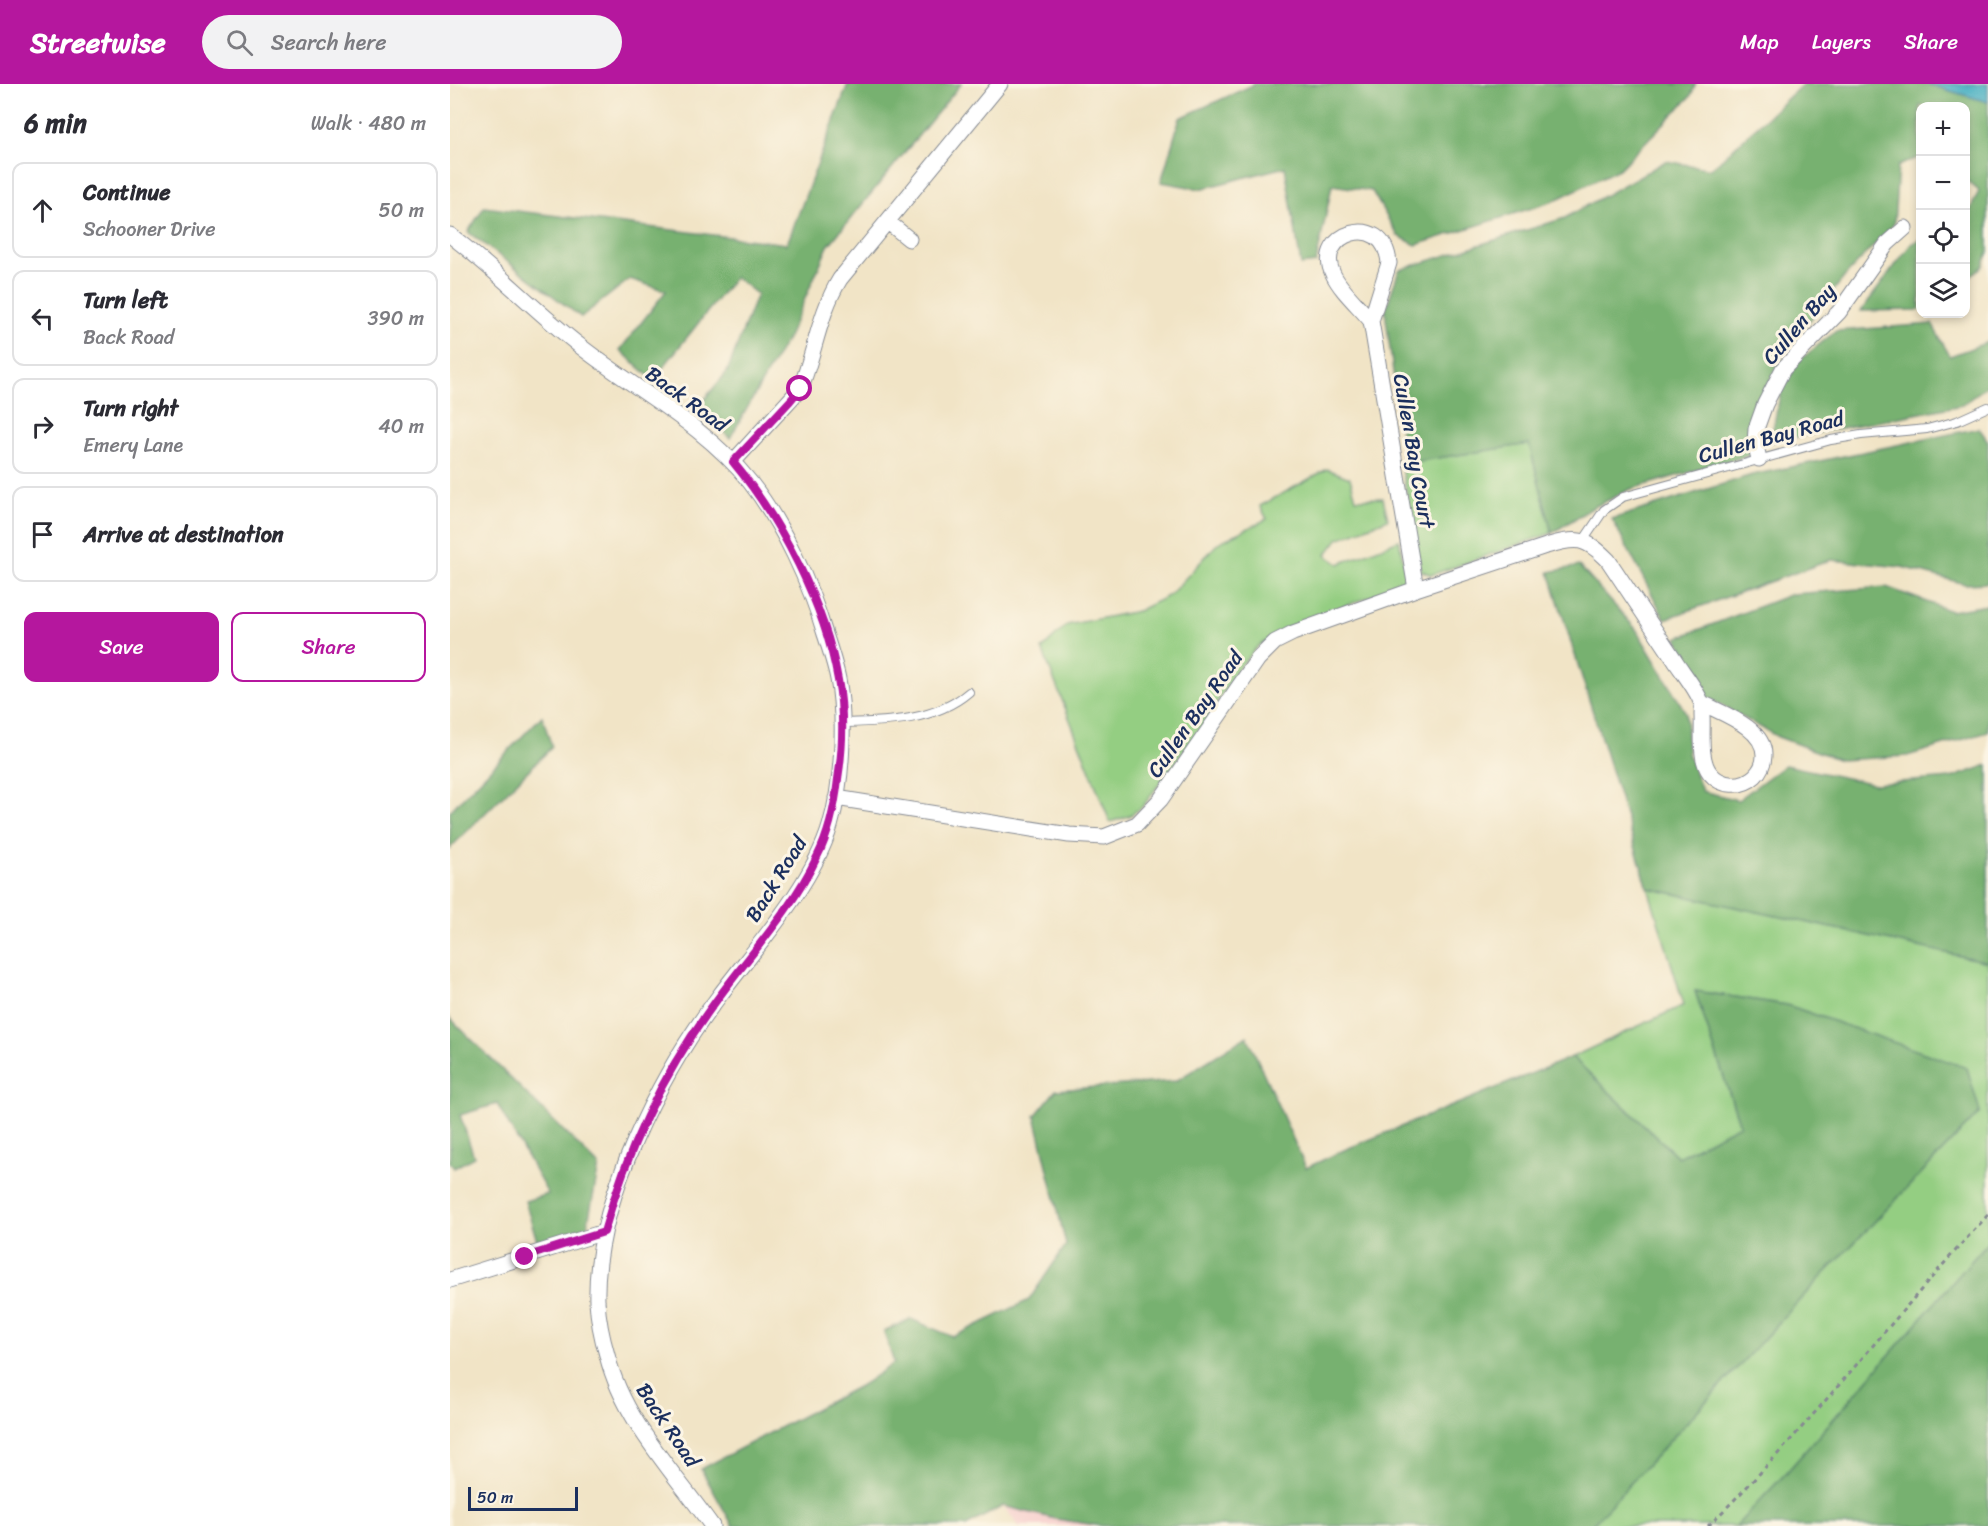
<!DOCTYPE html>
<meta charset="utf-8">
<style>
body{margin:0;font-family:Sriracha,sans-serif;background:#f2f2f3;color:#2b2b33}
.controls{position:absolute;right:18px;top:18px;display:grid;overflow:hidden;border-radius:12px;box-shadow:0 3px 9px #0003}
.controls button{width:54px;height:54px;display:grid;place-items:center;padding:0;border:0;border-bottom:2px solid #e1e1e2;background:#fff;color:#2b2b33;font:30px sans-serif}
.scale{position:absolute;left:18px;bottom:15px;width:110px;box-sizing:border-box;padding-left:6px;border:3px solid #1b2f5e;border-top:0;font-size:16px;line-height:21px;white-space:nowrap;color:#1b2f5e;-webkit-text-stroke:4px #fcf5e5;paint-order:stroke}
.stop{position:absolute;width:18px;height:18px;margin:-14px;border:4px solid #b5179e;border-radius:50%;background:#fff}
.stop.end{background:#b5179e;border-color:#fff;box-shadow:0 2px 6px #0008}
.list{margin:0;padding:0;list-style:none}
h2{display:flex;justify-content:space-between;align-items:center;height:78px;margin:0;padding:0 24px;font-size:26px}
h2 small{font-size:20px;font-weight:400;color:#7c7c81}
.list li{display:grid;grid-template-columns:39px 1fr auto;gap:18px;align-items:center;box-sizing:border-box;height:96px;margin:0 12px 12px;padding:0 12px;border:2px solid #e1e1e2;border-radius:12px}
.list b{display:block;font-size:22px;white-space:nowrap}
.list p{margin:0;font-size:20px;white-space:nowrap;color:#7c7c81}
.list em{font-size:20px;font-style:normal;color:#7c7c81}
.actions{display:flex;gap:12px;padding:18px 24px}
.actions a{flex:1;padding:14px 0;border:2px solid #b5179e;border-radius:12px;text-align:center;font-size:21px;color:#b5179e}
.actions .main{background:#b5179e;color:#fff}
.icon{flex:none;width:33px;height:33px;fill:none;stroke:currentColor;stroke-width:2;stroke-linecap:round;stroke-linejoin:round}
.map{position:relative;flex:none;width:1538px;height:1442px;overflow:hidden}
header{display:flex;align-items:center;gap:36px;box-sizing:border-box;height:84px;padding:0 30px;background:#b5179e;color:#fff}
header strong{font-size:28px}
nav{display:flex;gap:33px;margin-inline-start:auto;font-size:21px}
.search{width:420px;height:54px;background:#f2f2f3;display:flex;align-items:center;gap:15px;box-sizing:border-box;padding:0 21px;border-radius:33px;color:#7c7c81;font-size:22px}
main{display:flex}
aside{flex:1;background:#fff}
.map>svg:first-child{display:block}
.built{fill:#f7d0ce}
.green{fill:#94ce82;stroke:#587e70;stroke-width:1.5}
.forest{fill:#77b170;stroke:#497067;stroke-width:1.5}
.water{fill:#44afc2;stroke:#306f90;stroke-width:1.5}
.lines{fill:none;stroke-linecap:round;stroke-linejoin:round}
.lane-casing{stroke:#868a92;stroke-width:10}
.street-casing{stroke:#868a92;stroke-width:17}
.path{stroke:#868a92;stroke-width:3;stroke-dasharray:4.5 4.5;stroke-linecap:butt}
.lane{stroke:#fff;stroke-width:8}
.street{stroke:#fff;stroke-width:15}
.route{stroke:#b5179e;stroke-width:8}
.labels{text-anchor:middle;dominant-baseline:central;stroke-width:6;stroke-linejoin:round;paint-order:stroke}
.street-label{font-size:21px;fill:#1b2f5e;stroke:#fcf5e5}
</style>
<header>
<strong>Streetwise</strong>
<div class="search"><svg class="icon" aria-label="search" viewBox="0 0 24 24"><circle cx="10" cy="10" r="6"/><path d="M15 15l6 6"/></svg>Search here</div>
<nav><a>Map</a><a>Layers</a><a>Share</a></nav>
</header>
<main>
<aside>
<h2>6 min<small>Walk · 480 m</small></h2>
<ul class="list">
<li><svg class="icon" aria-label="ahead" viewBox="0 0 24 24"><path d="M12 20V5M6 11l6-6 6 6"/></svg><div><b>Continue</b><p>Schooner Drive</p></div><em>50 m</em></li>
<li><svg class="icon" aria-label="left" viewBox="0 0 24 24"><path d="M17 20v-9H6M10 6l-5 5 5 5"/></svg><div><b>Turn left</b><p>Back Road</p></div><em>390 m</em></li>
<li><svg class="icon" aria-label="right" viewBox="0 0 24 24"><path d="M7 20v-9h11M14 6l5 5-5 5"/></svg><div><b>Turn right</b><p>Emery Lane</p></div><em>40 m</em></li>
<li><svg class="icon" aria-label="arrive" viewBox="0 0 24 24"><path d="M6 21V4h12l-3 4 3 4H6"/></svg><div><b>Arrive at destination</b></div></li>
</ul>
<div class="actions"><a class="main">Save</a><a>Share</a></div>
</aside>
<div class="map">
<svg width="1538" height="1442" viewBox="0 0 1538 1442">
<rect width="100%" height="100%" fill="#fcf5e5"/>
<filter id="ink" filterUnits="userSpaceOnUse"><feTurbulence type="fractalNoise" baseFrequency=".0167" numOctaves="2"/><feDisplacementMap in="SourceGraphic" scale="12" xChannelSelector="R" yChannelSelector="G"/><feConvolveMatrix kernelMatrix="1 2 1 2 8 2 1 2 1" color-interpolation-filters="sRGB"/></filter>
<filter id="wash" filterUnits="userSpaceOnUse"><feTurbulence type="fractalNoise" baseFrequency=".008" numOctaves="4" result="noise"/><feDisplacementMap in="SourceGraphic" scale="24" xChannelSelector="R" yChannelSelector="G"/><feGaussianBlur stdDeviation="1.35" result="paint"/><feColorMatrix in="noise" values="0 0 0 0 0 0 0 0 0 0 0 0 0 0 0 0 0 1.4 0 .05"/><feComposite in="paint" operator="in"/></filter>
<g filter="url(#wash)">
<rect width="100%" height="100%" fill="#f1e4c6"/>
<path class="built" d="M553,1422L606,1435L652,1442H569Z"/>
<path class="green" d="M1079,360L1102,449L981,491L970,486L952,384L955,379Z
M877,385L900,394L906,415L933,414L938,435L888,455L876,471L889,480L949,456L956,491L951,501L837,544L808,562L787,586L750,645L693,722L679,732L660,738L592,565L617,541L688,527L720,511L768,459L817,435L810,422Z
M1198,804L1538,878V1158L1337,1388L1286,1442H1141L1358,1207L1530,1028L1517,984L1337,921L1245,907L1290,1041L1228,1073L1122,973L1234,921Z"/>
<path class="forest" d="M398,0H511L378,162L339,251L280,354L247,324L277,288L307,210L285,193L203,296L170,266L216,207L180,195L131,233L18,148L34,123L337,160Z
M805,0H1246L1240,13L1169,85L1101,118L966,161L948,152L922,107L882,101L866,179L851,181L835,83L750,105L711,98L730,34Z
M1353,0H1477L1538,18V168L1533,182L1516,195V135L1529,107L1516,96V22H1470V73L1448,82L1444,140L1396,191L1337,265L1303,328L1300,371L1181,405L1142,424L1102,449L1079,360L955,379L935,227L949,186L1115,134L1216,77L1261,85Z
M1470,155V226L1411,227L1461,160Z
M1482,240L1500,272L1538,258V301L1512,321L1320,358L1331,307L1350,276L1386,247Z
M1529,344L1538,357V499L1515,500L1452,483L1381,476L1215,535L1162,435L1302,391Z
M1129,482L1186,545L1236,629L1238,669L1252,707L1288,716L1335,681L1425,700L1501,694L1538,681V878L1198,804L1099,488Z
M1436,503L1501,527L1538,521V648L1457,672L1390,676L1328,653L1258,614L1227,554L1342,510Z
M92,632L102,663L0,764V727Z
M1245,907L1337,921L1517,984L1530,1028L1358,1207L1141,1442H652L606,1435L553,1422L516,1442H283L251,1385L415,1299L444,1279L434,1247L461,1235L503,1253L579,1216L616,1161L585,1032L606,1006L726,997L797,952L856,1084L894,1066L1122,973L1228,1073L1290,1041Z
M0,934L149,1082L137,1144L87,1157L75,1117L98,1110L47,1020L10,1031L24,1073L4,1084L0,1078Z
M1538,1158V1442H1286L1337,1388Z"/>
<path class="water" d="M1477,0H1538V18Z"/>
</g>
<g filter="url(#ink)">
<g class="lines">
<g class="lane-casing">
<path id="lane" d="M1133,457L1154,426L1173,413L1381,356L1411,351L1477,345L1507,337L1538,323
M391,639C435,638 484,638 519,608"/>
</g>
<g class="street-casing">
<path id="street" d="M438,138L459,155
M0,151C45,185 85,227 130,262C187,307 254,340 300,398C333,440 360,499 375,550C380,565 385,580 388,595C396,637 392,702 380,742C363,800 306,863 270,911C211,988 144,1118 147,1217C148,1234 152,1254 157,1271C173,1336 224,1388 262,1442
M921,237C909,222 891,207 883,190C863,150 934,125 939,179L921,237L966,505
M1309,375L1305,358L1306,345L1315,320L1333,285L1389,228L1437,160L1455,144
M283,378L350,305C365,269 369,229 390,195L550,0
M386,714L619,751L654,753L687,740L711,715L808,575L825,558L843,549L966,505L1096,462C1127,453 1135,453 1158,476C1180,509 1202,542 1224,575C1232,588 1246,604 1251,618C1253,621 1252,627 1252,631C1253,649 1249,675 1260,689C1271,703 1292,704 1305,692C1310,687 1314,679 1314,672C1315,644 1273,630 1252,619
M0,1196L154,1148"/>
</g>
<path class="path" d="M1258,1442C1358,1345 1443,1233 1538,1131"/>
<use href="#lane" class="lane"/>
<use href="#street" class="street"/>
</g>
</g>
<g class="lines" filter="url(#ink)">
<path class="route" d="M75,1173L154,1148C177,1065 215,986 266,917C300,870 342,826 367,773C380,748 385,722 388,695C393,663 394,628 388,596C375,521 331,436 283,378L340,317L350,305"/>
</g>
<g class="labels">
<g class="street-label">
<text transform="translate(1349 240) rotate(-49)">Cullen Bay</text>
<text transform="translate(237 315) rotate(36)">Back Road</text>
<text transform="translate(1321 353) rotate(-15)">Cullen Bay Road</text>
<text transform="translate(964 367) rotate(80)">Cullen Bay Court</text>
<text transform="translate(745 630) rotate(-55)">Cullen Bay Road</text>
<text transform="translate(326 795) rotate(-58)">Back Road</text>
<text transform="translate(218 1341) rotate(56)">Back Road</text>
</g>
</g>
</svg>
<div class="controls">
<button>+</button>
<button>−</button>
<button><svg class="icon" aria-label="locate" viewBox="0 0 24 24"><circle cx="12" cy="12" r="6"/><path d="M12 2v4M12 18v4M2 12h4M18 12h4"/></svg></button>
<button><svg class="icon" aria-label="layers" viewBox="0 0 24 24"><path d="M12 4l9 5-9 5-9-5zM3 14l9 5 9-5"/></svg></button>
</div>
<div class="scale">50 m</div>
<div class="stop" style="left:350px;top:305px"></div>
<div class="stop end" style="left:75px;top:1173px"></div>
</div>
</main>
